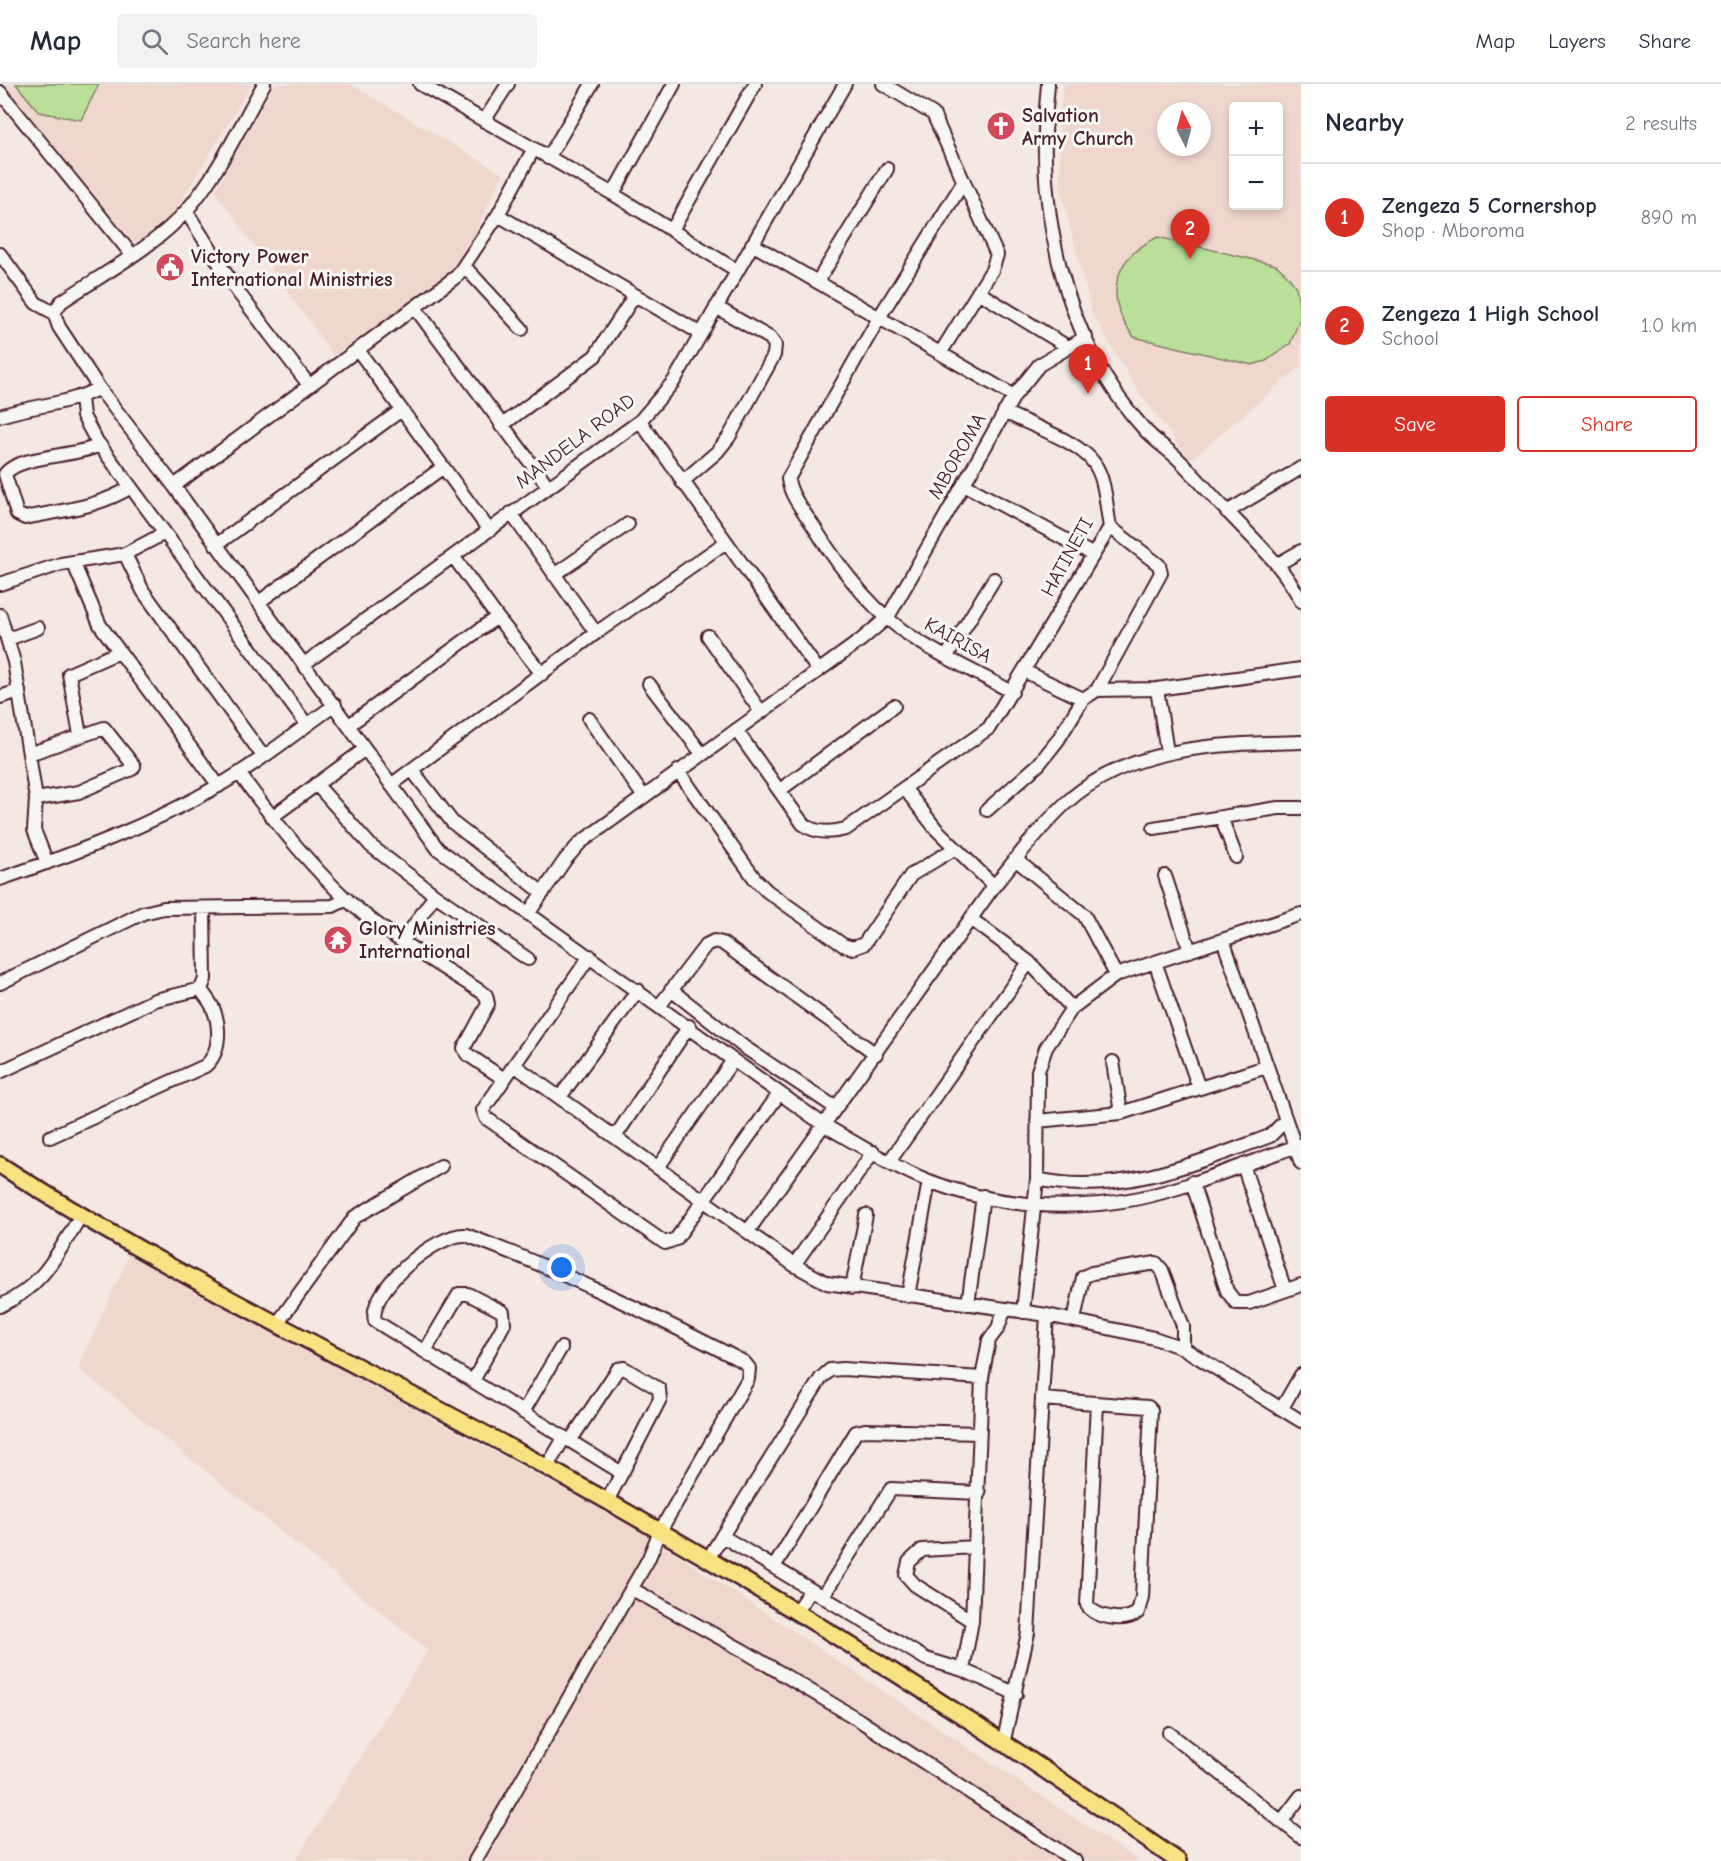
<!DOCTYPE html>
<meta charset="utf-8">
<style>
body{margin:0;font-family:"Comic Neue",sans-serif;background:#f2f2f3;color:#1f2937}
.controls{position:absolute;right:18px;top:18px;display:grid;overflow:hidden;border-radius:6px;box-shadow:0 3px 9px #0003}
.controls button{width:54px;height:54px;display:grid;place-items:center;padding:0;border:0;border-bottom:2px solid #e0e1e3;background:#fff;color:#1f2937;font:30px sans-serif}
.compass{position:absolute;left:1157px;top:18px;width:54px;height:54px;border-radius:50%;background:#fff;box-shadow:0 3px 9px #0003;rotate:354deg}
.you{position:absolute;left:562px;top:1184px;width:21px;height:21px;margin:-15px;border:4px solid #fff;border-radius:50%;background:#1a73e8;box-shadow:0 0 0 9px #1a73e833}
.badge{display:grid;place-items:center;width:39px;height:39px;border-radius:50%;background:#d93025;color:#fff;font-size:20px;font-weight:700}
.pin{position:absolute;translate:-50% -50px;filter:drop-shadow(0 2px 3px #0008)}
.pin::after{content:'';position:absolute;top:32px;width:21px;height:18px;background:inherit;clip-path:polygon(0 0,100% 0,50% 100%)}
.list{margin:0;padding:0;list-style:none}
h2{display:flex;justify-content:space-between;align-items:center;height:78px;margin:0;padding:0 24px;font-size:26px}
h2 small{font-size:20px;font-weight:400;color:#747a83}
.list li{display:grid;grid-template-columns:39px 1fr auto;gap:18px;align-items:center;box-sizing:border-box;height:108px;padding:0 24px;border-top:2px solid #e0e1e3}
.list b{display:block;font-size:22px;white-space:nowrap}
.list p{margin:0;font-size:20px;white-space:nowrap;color:#747a83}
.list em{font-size:20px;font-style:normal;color:#747a83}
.actions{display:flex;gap:12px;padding:18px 24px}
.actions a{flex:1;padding:14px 0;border:2px solid #d93025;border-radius:6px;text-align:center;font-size:21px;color:#d93025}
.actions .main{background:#d93025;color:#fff}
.icon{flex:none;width:33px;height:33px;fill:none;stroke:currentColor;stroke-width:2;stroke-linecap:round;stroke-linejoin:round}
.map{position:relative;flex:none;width:1301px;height:1777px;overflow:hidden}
header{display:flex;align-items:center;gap:36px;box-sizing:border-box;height:84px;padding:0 30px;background:#fff;border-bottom:2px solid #e0e1e3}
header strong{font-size:28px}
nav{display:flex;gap:33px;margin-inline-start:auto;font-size:21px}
.search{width:420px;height:54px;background:#f2f2f3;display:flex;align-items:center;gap:15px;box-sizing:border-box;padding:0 21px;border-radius:6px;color:#747a83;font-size:22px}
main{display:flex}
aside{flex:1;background:#fff}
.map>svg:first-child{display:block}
.built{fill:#efd7ce;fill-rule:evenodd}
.green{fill:#badf99;stroke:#827f62;stroke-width:1.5}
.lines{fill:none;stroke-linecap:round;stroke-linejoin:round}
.minor-casing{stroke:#4a1f2b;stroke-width:16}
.major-casing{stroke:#4a1f2b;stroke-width:20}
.minor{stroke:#f6f6f2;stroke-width:12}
.major{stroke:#f7e281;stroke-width:15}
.labels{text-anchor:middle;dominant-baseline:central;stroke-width:6;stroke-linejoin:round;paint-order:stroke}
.poi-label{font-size:20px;font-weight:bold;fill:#4a1f2b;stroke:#f6f6f2;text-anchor:start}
.street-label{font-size:20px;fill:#4a1f2b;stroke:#f6f6f2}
</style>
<header>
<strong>Map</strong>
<div class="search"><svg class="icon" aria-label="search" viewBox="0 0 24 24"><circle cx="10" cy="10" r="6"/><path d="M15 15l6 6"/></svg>Search here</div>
<nav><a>Map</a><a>Layers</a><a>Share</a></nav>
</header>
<main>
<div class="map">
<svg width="1301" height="1777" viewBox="0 0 1301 1777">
<rect width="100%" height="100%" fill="#f3e8e2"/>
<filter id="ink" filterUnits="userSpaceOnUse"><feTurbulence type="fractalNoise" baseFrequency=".0167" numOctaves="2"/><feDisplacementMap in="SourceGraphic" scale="12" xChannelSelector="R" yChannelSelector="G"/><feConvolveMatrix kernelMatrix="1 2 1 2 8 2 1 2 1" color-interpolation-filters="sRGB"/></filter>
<g filter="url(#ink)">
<path class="built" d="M4,0H252L173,130L135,160Z
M275,0H350L503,90L459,182L334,272L215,107Z
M1064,0H1301V282L1190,376L1138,307L1092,229L1060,103V27ZM1234,22H1278V122H1234ZM1166,27H1202V63H1166Z
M129,1171L648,1451L1139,1777H295L428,1566L78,1284Z"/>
<path class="green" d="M16,0H99L81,36L39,28Z
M1158,153L1276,181L1287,191L1296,203L1301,232L1290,260L1266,277L1252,281L1134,253C1103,214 1113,173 1158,153Z"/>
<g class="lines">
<g class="minor-casing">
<path id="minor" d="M420,0L613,110L736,186
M883,0L933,30L997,171L992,186L941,268
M1048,0C1035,120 1061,254 1145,346C1154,356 1166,364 1176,373C1194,390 1209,409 1226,426C1253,455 1283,481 1301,517
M0,8L132,171
M484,37L508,0
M548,74L592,0
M964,97L880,232L788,395C790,412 805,429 814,443C840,485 873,529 915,555C946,575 980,590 1012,608
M613,110L674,0
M186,127L237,207L309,301
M498,131L700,249
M672,146L755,0
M752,160L1014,312
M0,170L36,219L54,229L59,243L99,304L174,402L438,765L824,1041C859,1061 892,1082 929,1097C995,1123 1071,1128 1140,1114C1195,1102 1248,1078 1301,1061
M465,183L522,245
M818,197L887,85
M978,208L1068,263
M416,225L548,402
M54,229L61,218C101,191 156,162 187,126C219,89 240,42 264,0
M358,266L489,446
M81,314L83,332L96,356L307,641
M0,332C33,321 69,321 99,304
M640,337L818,586
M501,342L595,272L635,211
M100,361C76,373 19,371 5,390L17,430L25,434C62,426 98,424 131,403
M682,398L717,368L729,353L774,271L775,261L770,254L716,223
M965,401L1092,470
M174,402L457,192L498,131L533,66
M1227,428L1301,384
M511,429L596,549
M216,461L400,327
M125,470L143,507L263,672
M453,472L497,533L542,590
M73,478L100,541L219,702
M1278,480L1301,467
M554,491L628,440
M0,500L61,480L125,470L163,450
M259,518L442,384
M0,531L14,578L29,670L36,715L34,746L47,779
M708,552L761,628
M8,555L38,544
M947,572L994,495
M304,580L640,337L674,297L845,0
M1024,587L1083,615
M649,600L702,670
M1157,605L1167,668
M1097,606L1161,489L1159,481L1110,443
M0,613L19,607
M589,635L644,713
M349,641L497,533
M736,646L803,740C816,750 831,749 846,745L989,644L1110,443C1106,423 1106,396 1094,379C1080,358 1028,340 1004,328
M80,651L69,590L119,568
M29,670L104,644L134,682L132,685L79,708L36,715
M412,686L453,739L543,809
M678,687L755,795L767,807L843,861L853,864L864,860L911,791L954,765
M239,689C271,733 307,778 346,815C387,852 440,881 486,911L488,920L464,964L467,970L504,995
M316,700L371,762L435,811L528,875
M391,701L596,549L726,458
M905,705L936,745L994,802
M780,706L894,622
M987,726L1039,680L1058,656L1083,615L1097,606L1157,605L1301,585
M272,733L365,665
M1221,733L1236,773
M1154,744L1278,724H1301
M1015,775L1084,831L1116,891
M1165,792L1190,867
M0,795C74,770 151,741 218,702C259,679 296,648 335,621
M528,830L565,776L580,759L861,556L888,533L1014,312L1039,281L1086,253
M971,835L1029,878L1072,924
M1223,856L1301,1079
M403,857L435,811
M590,872L483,1026L486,1034L665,1159L676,1155L779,1010
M1155,878L1199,1004
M0,899L143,829L164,824L333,822L347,815
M671,906L744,963L836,1024
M660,921L706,861L714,857L722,859L876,970
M1113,978L1121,1029
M514,981L794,1181L827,1199L1047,1231L1154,1254L1183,1264L1301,1337
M0,988L155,916L201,905L205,895L204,825
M560,1013L638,906
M1037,1037L1121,1029L1266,983
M50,1053L205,982C221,969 221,941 212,922C209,916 204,911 201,905
M615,1053L689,942
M889,1078L1029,878
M1243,1081L1285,1206
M659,1082L733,976
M1037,1095C1115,1113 1197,1079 1270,1052L1285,1037
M1192,1098L1227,1207L1236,1219H1249L1301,1201
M748,1147L994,802C1017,774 1039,744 1066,719C1129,661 1221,660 1301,658
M794,1181L873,1068
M852,1204L866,1131
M908,1212L929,1097
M968,1220L983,1112
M0,1222C43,1202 56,1172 80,1133
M1023,1228L1037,1095L1038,987L1046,964L1072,924L1116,891L1301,830
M1074,1236L1083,1193L1092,1189L1156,1179L1162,1186L1183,1242V1264
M277,1240L355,1133L441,1082
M425,1267L459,1210H468L503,1228L504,1240L473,1297
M1042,1315L1148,1323L1151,1326L1142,1513L1138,1528C1126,1539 1096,1534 1087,1521L1097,1319
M1282,1324L1301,1291
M523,1328L561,1264
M570,1357L618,1285L624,1284L659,1305L660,1315L622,1389
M547,1383L564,1354
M722,1452L821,1294L830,1286L843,1285L982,1294
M708,1475L722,1452L926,1575L963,1586L1016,1610
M774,1483L856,1348L865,1346L979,1349
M632,1505L744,1567L859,1636L1075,1777
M823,1512L891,1405L979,1409
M796,1527L811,1506
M972,1537L915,1501L906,1491L909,1478L922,1466L975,1463
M963,1586L972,1537L982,1294L989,1256L998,1244L1004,1227
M1169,1649L1301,1753
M1003,1660L1028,1549L1047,1231
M1281,1738L1301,1712
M475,1777L648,1476L660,1447L748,1295L749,1284L744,1278C652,1231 562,1187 466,1151C436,1149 367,1207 375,1237L622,1389L607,1417"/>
</g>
<g class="major-casing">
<path id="major" d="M0,1081C175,1194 365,1283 548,1384C764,1503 975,1635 1178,1777"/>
</g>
<use href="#minor" class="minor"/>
<use href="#major" class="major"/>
</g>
</g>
<defs>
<g id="church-disc" transform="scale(1.5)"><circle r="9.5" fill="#d1495b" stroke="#f6f6f2"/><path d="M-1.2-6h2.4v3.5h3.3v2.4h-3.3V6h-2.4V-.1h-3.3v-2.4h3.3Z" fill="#fff"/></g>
<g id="civic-disc" transform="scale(1.5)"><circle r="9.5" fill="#d1495b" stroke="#f6f6f2"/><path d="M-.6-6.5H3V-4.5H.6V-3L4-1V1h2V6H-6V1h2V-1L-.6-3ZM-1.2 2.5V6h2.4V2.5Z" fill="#fff"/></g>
<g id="temple-disc" transform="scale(1.5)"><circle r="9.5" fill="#d1495b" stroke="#f6f6f2"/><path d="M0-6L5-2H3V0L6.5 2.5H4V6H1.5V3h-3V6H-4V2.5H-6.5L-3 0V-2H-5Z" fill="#fff"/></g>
</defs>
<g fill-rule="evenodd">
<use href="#church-disc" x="1001" y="42"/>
<use href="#civic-disc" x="170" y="183"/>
<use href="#temple-disc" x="338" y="856"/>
</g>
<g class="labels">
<g class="poi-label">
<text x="1022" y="31">Salvation<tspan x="1022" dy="23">Army Church</tspan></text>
<text x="191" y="172">Victory Power<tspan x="191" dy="23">International Ministries</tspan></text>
<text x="359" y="844">Glory Ministries<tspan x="359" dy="23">International</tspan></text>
</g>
<g class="street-label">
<text transform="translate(575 357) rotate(-37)">MANDELA ROAD</text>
<text transform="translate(957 372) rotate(-60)">MBOROMA</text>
<text transform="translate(1067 473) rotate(-61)">HATINETI</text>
<text transform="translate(958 556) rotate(29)">KAIRISA</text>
</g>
</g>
</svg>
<div class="controls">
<button>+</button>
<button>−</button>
</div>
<svg class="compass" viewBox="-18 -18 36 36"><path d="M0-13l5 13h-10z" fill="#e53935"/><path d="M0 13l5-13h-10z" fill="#747a83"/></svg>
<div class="you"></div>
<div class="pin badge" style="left:1088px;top:310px">1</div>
<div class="pin badge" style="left:1190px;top:175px">2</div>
</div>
<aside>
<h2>Nearby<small>2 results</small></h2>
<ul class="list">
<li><span class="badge">1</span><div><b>Zengeza 5 Cornershop</b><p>Shop · Mboroma</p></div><em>890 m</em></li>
<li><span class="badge">2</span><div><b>Zengeza 1 High School</b><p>School</p></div><em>1.0 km</em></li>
</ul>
<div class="actions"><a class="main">Save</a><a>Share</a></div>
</aside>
</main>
